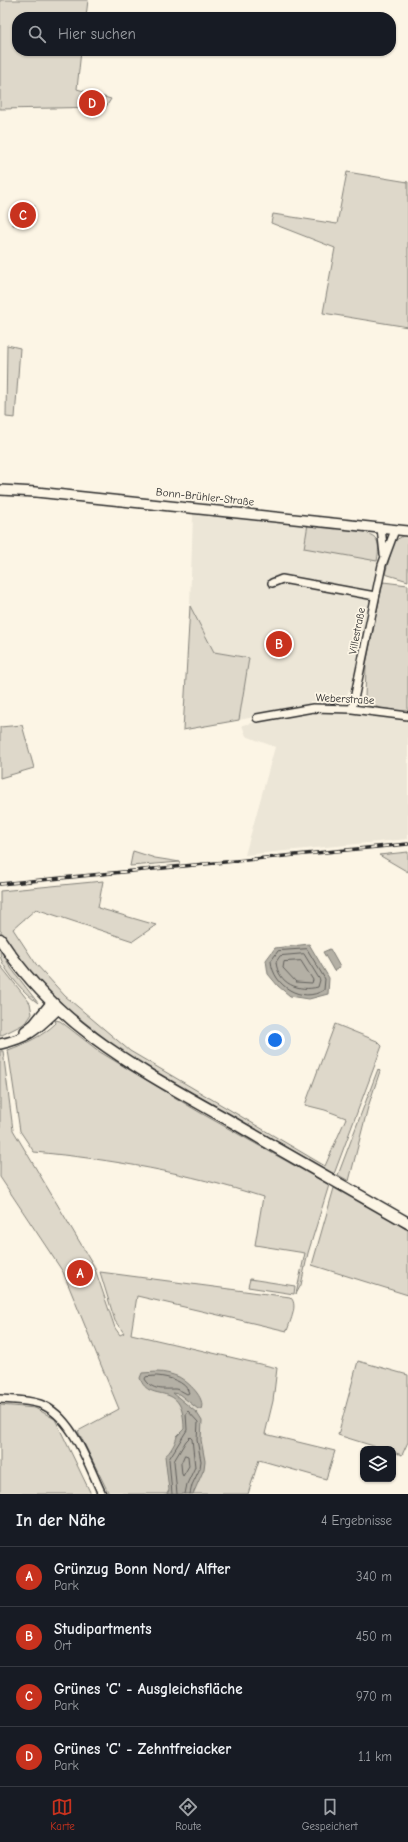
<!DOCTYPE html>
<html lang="de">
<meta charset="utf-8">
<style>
body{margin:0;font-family:"Comic Neue",sans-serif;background:#20242c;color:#f1f3f6}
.controls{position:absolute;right:12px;bottom:12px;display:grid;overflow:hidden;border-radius:8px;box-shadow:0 1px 3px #0004}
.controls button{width:36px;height:36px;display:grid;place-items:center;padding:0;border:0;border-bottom:1px solid #363941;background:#171b24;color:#f1f3f6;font:20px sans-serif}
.you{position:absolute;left:275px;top:1040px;width:14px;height:14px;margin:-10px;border:3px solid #fff;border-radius:50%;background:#1a73e8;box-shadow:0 0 0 6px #1a73e833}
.badge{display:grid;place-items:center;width:26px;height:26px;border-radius:50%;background:#c8321e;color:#fff;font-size:13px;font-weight:700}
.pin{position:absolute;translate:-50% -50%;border:2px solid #fff;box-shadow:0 1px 4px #0006}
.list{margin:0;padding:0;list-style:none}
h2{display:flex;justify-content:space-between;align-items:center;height:52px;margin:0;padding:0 16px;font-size:17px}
h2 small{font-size:13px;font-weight:400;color:#9ea1a6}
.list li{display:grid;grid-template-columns:26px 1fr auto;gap:12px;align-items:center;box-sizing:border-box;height:60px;padding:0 16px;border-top:1px solid #363941}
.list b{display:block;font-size:15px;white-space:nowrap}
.list p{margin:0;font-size:13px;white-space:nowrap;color:#9ea1a6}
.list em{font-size:13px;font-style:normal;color:#9ea1a6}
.icon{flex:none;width:22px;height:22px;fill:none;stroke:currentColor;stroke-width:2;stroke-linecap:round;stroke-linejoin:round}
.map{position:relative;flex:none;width:408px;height:1494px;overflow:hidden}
.search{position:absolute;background:#171b24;box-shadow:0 1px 3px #0004;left:12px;right:12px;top:12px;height:44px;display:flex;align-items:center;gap:10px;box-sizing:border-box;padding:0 14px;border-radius:16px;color:#9ea1a6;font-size:15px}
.sheet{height:292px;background:#171b24}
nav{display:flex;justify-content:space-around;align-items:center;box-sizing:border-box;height:56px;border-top:1px solid #363941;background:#171b24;font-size:11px;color:#9ea1a6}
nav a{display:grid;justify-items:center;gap:2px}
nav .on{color:#c8321e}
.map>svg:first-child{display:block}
.built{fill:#ece6d7}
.green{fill:#ded8ca;stroke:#84827a}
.water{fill:#b4b0a5;stroke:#7d7b74}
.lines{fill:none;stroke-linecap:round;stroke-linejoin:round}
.shore{stroke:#62605c;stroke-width:1}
.minor-casing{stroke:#2b2b2b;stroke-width:10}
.tertiary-casing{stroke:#2b2b2b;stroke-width:12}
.secondary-casing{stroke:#2b2b2b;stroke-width:13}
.minor{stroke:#fcf5e5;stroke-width:7}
.tertiary{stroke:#fcf5e5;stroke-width:9}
.secondary{stroke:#fcf5e5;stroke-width:10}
.rail-casing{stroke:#2b2b2b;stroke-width:3.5}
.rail{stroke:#fcf5e5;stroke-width:2;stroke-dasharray:6;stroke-linecap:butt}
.labels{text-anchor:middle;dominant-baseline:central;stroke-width:3.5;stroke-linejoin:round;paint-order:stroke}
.street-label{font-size:11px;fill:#2b2b2b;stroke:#fcf5e5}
</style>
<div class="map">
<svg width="408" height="1494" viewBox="0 0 408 1494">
<rect width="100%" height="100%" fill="#fcf5e5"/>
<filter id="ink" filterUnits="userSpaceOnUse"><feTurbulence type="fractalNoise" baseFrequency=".025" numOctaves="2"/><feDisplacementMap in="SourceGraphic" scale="8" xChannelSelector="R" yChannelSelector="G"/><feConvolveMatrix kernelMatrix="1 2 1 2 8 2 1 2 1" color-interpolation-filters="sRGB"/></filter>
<g filter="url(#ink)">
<path class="built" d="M193,514L308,524L367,532L368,534L375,536L379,547L377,561L351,690H349L345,700L339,702L310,701L308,706L239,720L249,658L214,652L190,606Z
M322,710L408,720V839L245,855L275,747L246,736L242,725Z"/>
<path class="green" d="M0,0H88L86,17H17V51H81L77,89L111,99L106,107L0,109Z
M347,172L408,182V327L323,313L335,248L271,223L273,214L337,224Z
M15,206H35L28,225H13Z
M7,345L20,348L15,418L6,417Z
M308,524L367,532L368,534C381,537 379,550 377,561L304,548Z
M403,536H408V581L385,574L394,541Z
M383,582L408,585V713L391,711L369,705L365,698L366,664Z
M190,606L214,652L249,658L239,720L183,730Z
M22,725L34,768L0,778V727Z
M133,851L155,858L180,862L130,866Z
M408,852V872L379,855Z
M103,881L98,908L156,925L133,941L36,909L13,929L36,964L65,996L130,1051L325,1166L346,1118L325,1110L305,1105L335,1024L377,1041L382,1046L334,1174L126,1055L69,1010L29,972L0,930V891Z
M0,949L11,968L38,1003C26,995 6,973 1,959C0,956 0,952 0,949Z
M0,965L30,1003L32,1014L28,1020L22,1025L0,1036Z
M55,1020L60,1021L100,1052L199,1112L329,1185L308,1253L301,1285L296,1294L305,1253L255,1245L263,1197C188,1173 112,1159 34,1152L20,1131L8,1050C25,1044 43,1036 56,1023Z
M0,1051H3L13,1130L94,1266L115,1328L120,1335L124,1333L115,1321L100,1272L290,1297C299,1304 290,1321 287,1331L137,1296L131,1334L277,1368L273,1401L265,1434L335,1451L326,1479L259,1460L248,1494H109L78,1431L119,1409L63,1272L0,1177Z
M378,1069L380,1071L368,1107L349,1181L338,1175Z
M334,1188L408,1230V1295L312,1265Z
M250,1279L295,1286L294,1294L248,1287Z
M358,1361L408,1375V1442L402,1455L393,1452V1449H383L338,1435Z
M0,1405L35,1408L55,1419L91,1494H0Z"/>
<path class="water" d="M309,944L329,978L328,994L309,999L290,996L278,986L268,974L266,960L275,948Z
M330,949L340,967L334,971L323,952Z
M157,1372C164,1372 172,1374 179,1377C188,1382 206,1398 201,1409H198L179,1394L173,1393L197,1413L202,1421L201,1440L205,1461L204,1469L193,1494H167L169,1490L165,1456C170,1453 176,1442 177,1436L184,1429C184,1377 149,1406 140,1378L142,1373Z"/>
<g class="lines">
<path class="shore" d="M307,949L325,979L324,990C302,1004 273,986 271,961L278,951Z
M304,954L320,980L318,987C299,992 278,984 276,962L280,956Z
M301,961L313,980L312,983L296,982L283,968L284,962Z
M157,1376C168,1377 186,1381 189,1393L187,1394C183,1392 179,1389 175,1389C164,1389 152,1391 145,1379L146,1377Z
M185,1455L188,1456L189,1466L183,1476L182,1474L181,1464Z
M172,1494L169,1459L187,1430L186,1413L188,1411L198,1422L197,1440L201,1461L200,1468L192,1485L190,1494
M177,1494L174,1461L186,1441L190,1437L192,1439L195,1467L187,1484L185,1494"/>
<g class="minor-casing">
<path id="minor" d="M381,528L384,554
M272,583L282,579L375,596
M352,709L382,565L395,530
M257,718L313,708L352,709L408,716
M0,1399C13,1400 28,1400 40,1404C73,1416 88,1465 102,1494"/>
</g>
<g class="tertiary-casing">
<path id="tertiary" d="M0,490L36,492L408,531
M25,1031L34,1024L51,1003
M0,1044C29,1038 37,1029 58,1009"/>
</g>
<g class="secondary-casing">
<path id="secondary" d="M0,939C58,1029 142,1071 232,1122C290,1156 349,1189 408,1223"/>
</g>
<use href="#minor" class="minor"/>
<use href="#tertiary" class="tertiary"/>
<use href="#secondary" class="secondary"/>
<g class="rail-casing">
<path id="rail" d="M0,884L408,844"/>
</g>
<use href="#rail" class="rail"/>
</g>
</g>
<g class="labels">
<g class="street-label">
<text transform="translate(205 497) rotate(6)">Bonn-Brühler-Straße</text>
<text transform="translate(357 631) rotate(-79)">Villestraße</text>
<text transform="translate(345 699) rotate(3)">Weberstraße</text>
</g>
</g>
</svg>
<div class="controls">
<button><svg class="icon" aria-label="layers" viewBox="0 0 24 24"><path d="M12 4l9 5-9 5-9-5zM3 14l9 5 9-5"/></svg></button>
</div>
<div class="you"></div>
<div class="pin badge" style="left:80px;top:1273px">A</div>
<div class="pin badge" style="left:279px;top:644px">B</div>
<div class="pin badge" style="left:23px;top:215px">C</div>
<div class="pin badge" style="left:92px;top:103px">D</div>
<div class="search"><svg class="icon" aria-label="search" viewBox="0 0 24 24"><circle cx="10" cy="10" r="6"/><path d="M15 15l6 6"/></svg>Hier suchen</div>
</div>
<section class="sheet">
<h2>In der Nähe<small>4 Ergebnisse</small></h2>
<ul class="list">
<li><span class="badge">A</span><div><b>Grünzug Bonn Nord/ Alfter</b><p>Park</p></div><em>340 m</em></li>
<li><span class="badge">B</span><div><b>Studipartments</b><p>Ort</p></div><em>450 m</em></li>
<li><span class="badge">C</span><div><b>Grünes 'C' - Ausgleichsfläche</b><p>Park</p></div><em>970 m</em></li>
<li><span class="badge">D</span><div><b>Grünes 'C' - Zehntfreiacker</b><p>Park</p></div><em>1.1 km</em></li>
</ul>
</section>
<nav>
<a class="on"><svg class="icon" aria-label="map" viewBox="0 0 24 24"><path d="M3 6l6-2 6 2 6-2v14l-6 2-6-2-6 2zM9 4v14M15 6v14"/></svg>Karte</a>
<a><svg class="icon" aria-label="directions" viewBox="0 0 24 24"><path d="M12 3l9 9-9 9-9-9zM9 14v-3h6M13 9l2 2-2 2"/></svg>Route</a>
<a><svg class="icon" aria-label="saved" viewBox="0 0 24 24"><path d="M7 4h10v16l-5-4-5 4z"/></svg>Gespeichert</a>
</nav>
